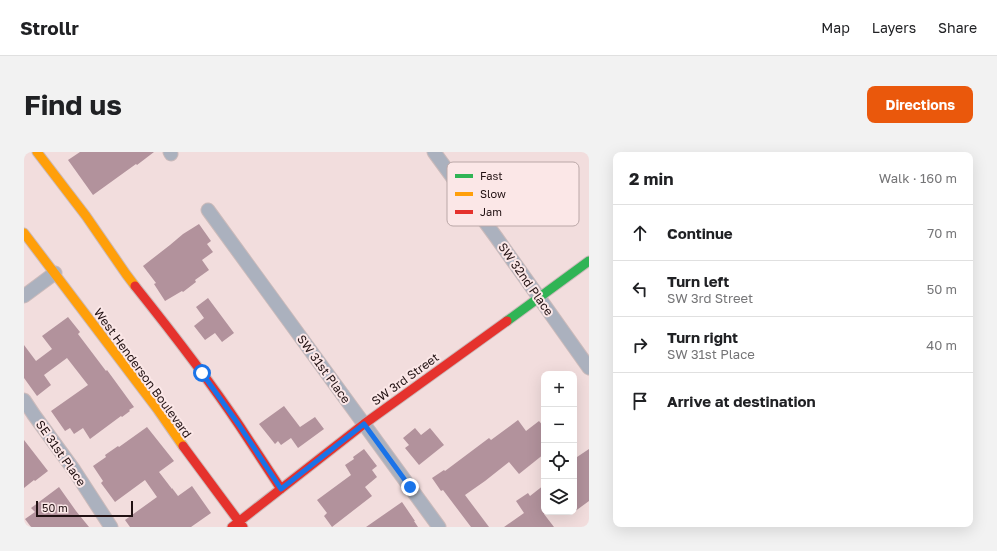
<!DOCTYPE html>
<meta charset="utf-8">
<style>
body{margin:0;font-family:"Golos Text",sans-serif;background:#f2f2f2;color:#202124}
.controls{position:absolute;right:12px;bottom:12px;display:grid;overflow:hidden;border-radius:8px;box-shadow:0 4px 16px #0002}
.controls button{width:36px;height:36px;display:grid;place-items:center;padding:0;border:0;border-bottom:1px solid #e0e0e0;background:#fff;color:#202124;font:20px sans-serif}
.scale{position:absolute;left:12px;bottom:10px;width:97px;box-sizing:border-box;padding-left:4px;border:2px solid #211112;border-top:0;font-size:11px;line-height:14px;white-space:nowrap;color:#211112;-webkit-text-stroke:3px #fbe7e7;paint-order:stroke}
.stop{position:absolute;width:12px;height:12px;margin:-9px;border:3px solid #1a73e8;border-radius:50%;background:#fff}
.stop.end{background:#1a73e8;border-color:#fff;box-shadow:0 1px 4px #0008}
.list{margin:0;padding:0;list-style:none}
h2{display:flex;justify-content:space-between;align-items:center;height:52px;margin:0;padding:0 16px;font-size:17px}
h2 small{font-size:13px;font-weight:400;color:#757577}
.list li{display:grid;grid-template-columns:26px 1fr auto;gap:12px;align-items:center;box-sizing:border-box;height:56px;padding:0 16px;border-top:1px solid #e0e0e0}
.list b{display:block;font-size:15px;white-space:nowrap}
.list p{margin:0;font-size:13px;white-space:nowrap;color:#757577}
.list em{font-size:13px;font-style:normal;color:#757577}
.icon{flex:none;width:22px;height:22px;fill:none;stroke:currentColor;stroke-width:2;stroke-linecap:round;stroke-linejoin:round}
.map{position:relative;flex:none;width:565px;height:375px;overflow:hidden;border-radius:8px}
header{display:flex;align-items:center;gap:24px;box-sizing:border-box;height:56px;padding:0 20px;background:#fff;border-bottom:1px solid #e0e0e0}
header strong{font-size:19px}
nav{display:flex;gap:22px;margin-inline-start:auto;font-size:14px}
.intro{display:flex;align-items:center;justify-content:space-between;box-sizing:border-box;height:96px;padding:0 24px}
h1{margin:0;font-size:28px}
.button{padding:10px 18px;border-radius:8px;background:#ea580c;color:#fff;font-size:14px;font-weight:700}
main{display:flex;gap:24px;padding:0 24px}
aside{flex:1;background:#fff;border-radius:8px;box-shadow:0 4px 16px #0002}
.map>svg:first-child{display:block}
.building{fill:#b2929c}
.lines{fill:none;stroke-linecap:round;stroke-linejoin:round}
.street-casing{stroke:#cbbaba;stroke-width:15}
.fast-casing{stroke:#cbbaba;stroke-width:11}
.slow-casing{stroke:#cbbaba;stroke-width:11}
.jam-casing{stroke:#cbbaba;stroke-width:11}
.street{stroke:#abb1be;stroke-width:13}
.fast{stroke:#30b455;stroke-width:9}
.slow{stroke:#ff9f0a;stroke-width:9}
.jam{stroke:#e5322d;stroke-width:9}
.route{stroke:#1a73e8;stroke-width:5}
.labels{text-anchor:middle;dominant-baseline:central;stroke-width:4;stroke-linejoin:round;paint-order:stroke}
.street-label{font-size:12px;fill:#211112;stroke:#fbe7e7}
.key{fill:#fbe7e7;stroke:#baa7a7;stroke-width:1}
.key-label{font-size:11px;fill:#211112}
</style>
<header>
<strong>Strollr</strong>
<nav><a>Map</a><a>Layers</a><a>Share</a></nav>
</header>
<div class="intro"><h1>Find us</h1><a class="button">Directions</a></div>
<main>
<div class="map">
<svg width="565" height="375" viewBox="0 0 565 375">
<rect width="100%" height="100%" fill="#f2dddd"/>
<path class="building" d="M56,0H130L113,13L112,12L69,43L44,8Z
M175,72L187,89L183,92L189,100L178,108L185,118L171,128L172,130L159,140L158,139L141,149L130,132L132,131L119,114L146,93L159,82Z
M184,146L210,181L198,190L191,181L181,188L170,174L180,166L172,155Z
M44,165L56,180L54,182L82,219L83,218L110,255L105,258L106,259L98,265L97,264L66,287L59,276L50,282L46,276L41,279L27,259L64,233L43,206L20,223L27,233L13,244L0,226V193L12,209L28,197L18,184Z
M260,254L276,275L291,265L300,277L274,296L267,286L257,293L254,289L251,292L235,272Z
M494,268L502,279L515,269L520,275V302L495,322L485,310L461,329L441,343L465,375H447L419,338L417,339L408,326L420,318L421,319L465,286L467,288Z
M123,275L150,309L135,320L148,337V336L154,344L168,334L187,361L167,375H106L101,368L133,345L121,328L91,350L77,331L79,329L69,314L82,305L81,303L94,294L95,295Z
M391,276L397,283L406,276L420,293L395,313L381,296L385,293L379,286Z
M0,288L24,319L11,329L10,328L0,336Z
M340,297L353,314L348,318L353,325L341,335L348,344L308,375L300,364L303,361L293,348L327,323L321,313L330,307L329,305Z
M565,297V349L550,360V307Z
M520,333V362L530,375H480L500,361L492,349L504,341L506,344Z
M35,335L52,359L65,375H7L1,367L11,360L7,356Z
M378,350L391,369H390L394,375H342Z"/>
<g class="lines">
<g class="street-casing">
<path id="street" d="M146,0L147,2
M410,0L472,85L565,216
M184,58L415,375
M0,144L31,121
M0,248L10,263L50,318L87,375"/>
</g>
<g class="fast-casing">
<path id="fast" d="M483,169L565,109"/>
</g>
<g class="slow-casing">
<path id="slow" d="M13,0L62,64L102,122L111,134
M0,81L134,258L159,294"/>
</g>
<g class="jam-casing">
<path id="jam" d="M111,134C147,179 183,225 215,273C229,294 243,316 257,337
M159,294L219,375
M208,375L340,272L483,169"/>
</g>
<use href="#street" class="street"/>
<use href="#fast" class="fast"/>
<use href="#slow" class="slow"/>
<use href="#jam" class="jam"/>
</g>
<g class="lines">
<path class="route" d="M178,221L215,273L257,337L340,272L386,335"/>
</g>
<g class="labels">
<g class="street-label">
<text transform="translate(502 127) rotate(55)">SW 32nd Place</text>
<text transform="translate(300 217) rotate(54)">SW 31st Place</text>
<text transform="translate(119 221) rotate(54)">West Henderson Boulevard</text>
<text transform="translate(381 227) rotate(-36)">SW 3rd Street</text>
<text transform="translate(37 301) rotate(55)">SE 31st Place</text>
</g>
</g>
<rect x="423" y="10" width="132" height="64" rx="6" class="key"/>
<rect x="431" y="22" width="18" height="4" fill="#30b455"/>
<rect x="431" y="40" width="18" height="4" fill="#ff9f0a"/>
<rect x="431" y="58" width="18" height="4" fill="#e5322d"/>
<g class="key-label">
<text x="456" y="28">Fast</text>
<text x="456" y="46">Slow</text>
<text x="456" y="64">Jam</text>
</g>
</svg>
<div class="controls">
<button>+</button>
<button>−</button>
<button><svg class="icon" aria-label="locate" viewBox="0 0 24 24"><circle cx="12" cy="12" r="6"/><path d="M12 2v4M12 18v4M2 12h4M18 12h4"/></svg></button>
<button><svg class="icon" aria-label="layers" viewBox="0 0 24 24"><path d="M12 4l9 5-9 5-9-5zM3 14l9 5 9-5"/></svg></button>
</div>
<div class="scale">50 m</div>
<div class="stop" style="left:178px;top:221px"></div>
<div class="stop end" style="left:386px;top:335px"></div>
</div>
<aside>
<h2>2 min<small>Walk · 160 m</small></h2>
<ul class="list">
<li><svg class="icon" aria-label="ahead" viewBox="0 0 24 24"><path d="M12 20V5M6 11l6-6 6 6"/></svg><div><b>Continue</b></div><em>70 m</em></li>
<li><svg class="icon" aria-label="left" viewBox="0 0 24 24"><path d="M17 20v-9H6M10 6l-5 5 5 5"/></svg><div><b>Turn left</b><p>SW 3rd Street</p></div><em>50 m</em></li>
<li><svg class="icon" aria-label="right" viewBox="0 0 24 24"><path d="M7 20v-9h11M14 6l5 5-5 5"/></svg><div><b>Turn right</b><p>SW 31st Place</p></div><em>40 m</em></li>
<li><svg class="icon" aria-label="arrive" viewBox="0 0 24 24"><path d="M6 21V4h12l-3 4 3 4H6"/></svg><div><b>Arrive at destination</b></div></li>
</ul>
</aside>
</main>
